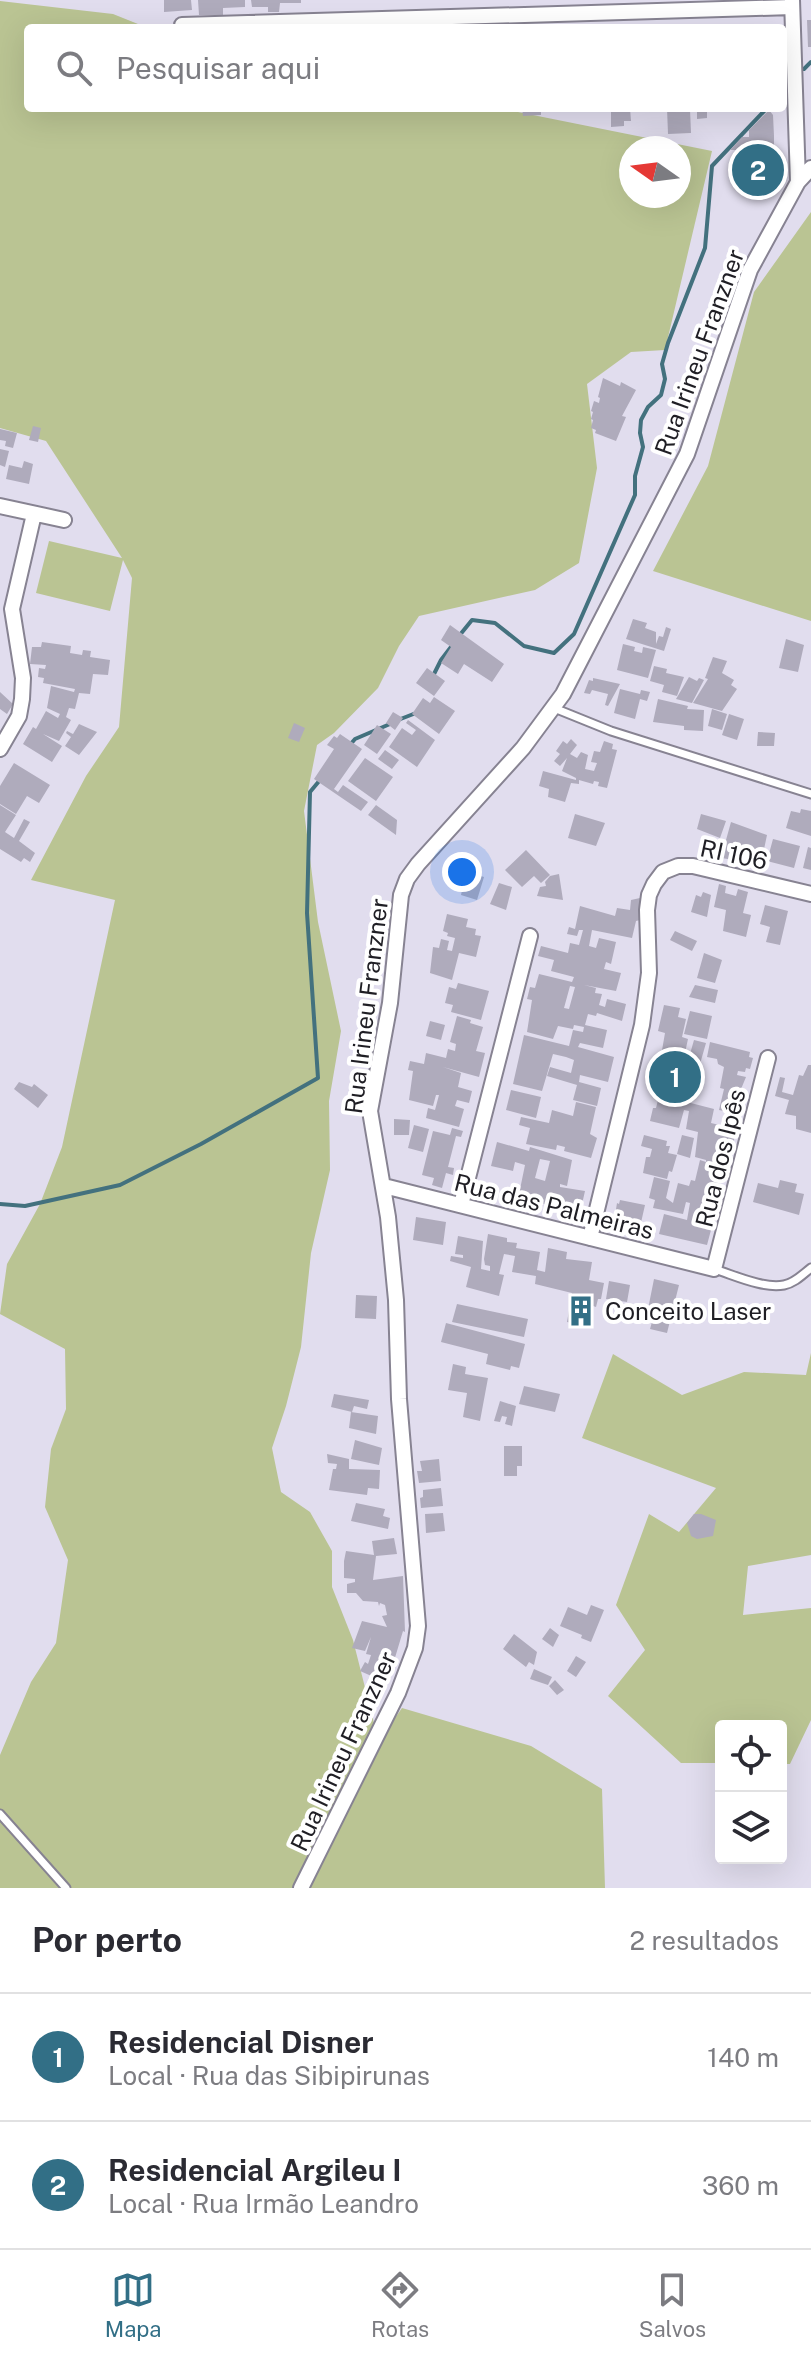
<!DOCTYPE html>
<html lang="pt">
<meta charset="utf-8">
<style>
body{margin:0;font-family:"Public Sans",sans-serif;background:#f7f7f7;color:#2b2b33}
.controls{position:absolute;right:24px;bottom:24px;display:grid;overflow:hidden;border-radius:8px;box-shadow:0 8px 32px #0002}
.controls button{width:72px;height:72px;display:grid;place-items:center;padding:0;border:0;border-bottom:2px solid #e1e1e2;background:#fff;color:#2b2b33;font:40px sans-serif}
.compass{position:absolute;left:619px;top:136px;width:72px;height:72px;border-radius:50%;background:#fff;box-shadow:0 8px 32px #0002;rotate:284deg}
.you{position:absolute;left:462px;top:872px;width:28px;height:28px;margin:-20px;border:6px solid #fff;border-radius:50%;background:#1a73e8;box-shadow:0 0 0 12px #1a73e833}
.badge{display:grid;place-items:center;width:52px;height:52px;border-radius:50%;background:#326f86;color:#fff;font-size:26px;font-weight:700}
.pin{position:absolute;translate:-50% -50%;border:4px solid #fff;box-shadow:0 2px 8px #0006}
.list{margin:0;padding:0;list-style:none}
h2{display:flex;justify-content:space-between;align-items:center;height:104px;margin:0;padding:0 32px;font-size:34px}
h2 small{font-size:26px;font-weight:400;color:#7c7c81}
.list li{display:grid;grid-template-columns:52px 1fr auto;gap:24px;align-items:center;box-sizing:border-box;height:128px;padding:0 32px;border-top:2px solid #e1e1e2}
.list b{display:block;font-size:30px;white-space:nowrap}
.list p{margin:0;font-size:26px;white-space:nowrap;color:#7c7c81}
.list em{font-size:26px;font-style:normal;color:#7c7c81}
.icon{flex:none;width:44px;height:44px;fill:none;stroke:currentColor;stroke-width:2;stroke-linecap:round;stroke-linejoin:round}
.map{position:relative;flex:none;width:811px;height:1888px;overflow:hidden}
.search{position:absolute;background:#fff;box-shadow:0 8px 32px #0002;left:24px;right:24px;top:24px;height:88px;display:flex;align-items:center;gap:20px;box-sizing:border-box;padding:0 28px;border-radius:8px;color:#7c7c81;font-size:30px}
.sheet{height:360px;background:#fff}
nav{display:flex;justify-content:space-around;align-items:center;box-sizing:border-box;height:112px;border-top:2px solid #e1e1e2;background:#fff;font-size:22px;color:#7c7c81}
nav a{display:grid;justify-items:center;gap:4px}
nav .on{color:#326f86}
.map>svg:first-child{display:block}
.green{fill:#bac493;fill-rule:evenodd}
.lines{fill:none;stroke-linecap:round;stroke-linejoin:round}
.stream{stroke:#43717e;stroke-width:4}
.building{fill:#afabbc;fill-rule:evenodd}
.lane-casing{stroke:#878392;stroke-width:11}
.street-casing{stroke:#878392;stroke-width:18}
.lane{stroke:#fff;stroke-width:7}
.street{stroke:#fff;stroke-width:14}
.labels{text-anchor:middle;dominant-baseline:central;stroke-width:8;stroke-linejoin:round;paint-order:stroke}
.street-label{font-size:24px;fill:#1f1e24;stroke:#fff}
.poi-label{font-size:24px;fill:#1f1e24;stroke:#fff;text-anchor:start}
</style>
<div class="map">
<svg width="811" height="1888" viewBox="0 0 811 1888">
<rect width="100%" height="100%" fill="#e1ddee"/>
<path class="green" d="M0,1L113,14L148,28H28V108H498L712,151L665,350L631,352L587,384L597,468L579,563L535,590L419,616L399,646L378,688L334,733L317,745L304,811L318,922L341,1031L329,1101L330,1170L311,1253L301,1347L286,1406L272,1448L281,1492L310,1512L332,1551V1587L353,1640L376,1731L380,1726L388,1728L402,1708L531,1746L602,1789L605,1888H0V1755L31,1682L56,1643L68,1560L45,1507L51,1449L66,1409L65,1349L0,1314L7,1264L40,1204L62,1147L115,900L31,880L86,776L119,727L132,578L123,560L110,611L36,593L49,541L122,558L46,441L0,428ZM631,148H679V196H631Z
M811,212V621L653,571L708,466L754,292Z
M811,1353V1555L748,1566L743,1615L811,1608V1720L790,1764H781V1726H721V1763H681L608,1696L645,1650L616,1605L649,1514L679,1532L716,1488L582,1438L613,1354L682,1395L744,1372L806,1375Z"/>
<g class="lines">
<path class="stream" d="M804,69L811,62
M459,636L472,620L495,623L524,646L554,653L574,634L635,495V476L643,447L640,433L641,420L648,407L661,395L665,379L662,364L668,343L705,248L712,166L767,108
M433,676L441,660L454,643
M398,720L416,713
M349,746L355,739L390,724
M0,1204L25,1206L120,1185L201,1144L318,1078L307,913L310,792L320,780"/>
</g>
<path class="building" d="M164,0H191L192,10L164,12Z
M198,0H245V7L223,8V15H199Z
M251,0H301V3H280L279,12H268V7H252Z
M807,20H811V47H808Z
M522,108H541V115L523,116Z
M611,108H630L631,121H624V126L611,127Z
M667,108L690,109L691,133L668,134Z
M697,108H707V118L697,119Z
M769,110L773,115L774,136V145H772L771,149V153H774V173L770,180L757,177L759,173L743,172V162L745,160H741L740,150H730L742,137H749V130Z
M603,378L620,386L621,382L636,390L622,416L626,417L616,441L595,433L596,430L591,428L593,420L591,419L593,412L591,411L594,401L599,403L600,398L598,397Z
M33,426L41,428L38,442L29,440Z
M0,429L17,433L13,448L5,446L6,441L0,440Z
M0,449L9,451L5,467L0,465Z
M24,461L33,464L29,484L6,479L9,465L22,468Z
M633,619L647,623L645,628L656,632V644L659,636L663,637L666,627L671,629L664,651L626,639Z
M450,625L504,664L492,682L464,664L458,674L441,663L451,647L441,640Z
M786,639L804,645L798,672L779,668Z
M42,642L71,646L70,653L82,655L83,650L91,651L90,657L110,660L108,675L93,674L90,694L79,693L75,709L69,708L66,717L71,720L59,741L43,734L62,746L52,762L23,744L33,727L36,729L46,711L58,718L60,714L47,708L51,686L74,692L75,689L43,683L44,678L38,677L39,668L45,669L46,665L30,664L32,647H41Z
M623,644L635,647L634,651L642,653L643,647L656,650L648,678L617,670Z
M713,657L727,661L722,673L734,680L731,685L737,689L722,711L693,703L708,679L705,678Z
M654,666L667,669L666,673L684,677L677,696L662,692L664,685L650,681Z
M427,668L445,681L434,696L416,683Z
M689,677L697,681L699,678L704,680L692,703L676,699Z
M593,678L620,684L608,706L605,705L608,694L592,690L590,694L584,693L589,680L593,681Z
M620,689L640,694L641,690L650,692L647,701L640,699L635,719L614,713Z
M0,692L13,704L7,714L0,709Z
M434,697L455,711L439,734L412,714L423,698L430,703Z
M658,699L688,706L687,709L704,710L703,731L684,730V726L653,722Z
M712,709L727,714L722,730L708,726Z
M393,712L403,718L395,730L386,723Z
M729,714L744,719L737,740L722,735Z
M408,720L435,740L417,767L389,747L402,728L412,735L416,730L406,723Z
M294,723L305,728L299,742L288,738Z
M79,724L97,732L79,755L65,746L71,737L66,733L67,731L73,734Z
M377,725L391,734L377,754L364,745Z
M758,732L775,733L774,746H757Z
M340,734L362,749L334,789L338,792L343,785L368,802L361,811L314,779L334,749L327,745L334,736L337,738Z
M571,739L577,745L570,754L577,758L581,752L588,755L585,769L594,771L597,763L591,762L594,751L600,752L604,741L613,744L612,749L617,750L607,788L598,786L599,782L594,781L593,784L579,780V784L571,783L565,802L548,797L549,789L539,786L543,771L576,780V778L562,771L567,758L560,766L554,761L560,754L556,751L563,741L567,744Z
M385,750L399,760L392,769L378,759Z
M365,758L393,777L376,801L348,781Z
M14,763L50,785L39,803L27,796L16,814L0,804V786Z
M0,805L16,815L5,832L14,838L24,819L30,822L19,841L35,853L30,862L24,858L21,862L0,849Z
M376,805L397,820L396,835L368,815Z
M801,809L811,811V836L786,828L791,811L800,813Z
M575,814L605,823L596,846L568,838Z
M701,814L726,821L720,838L697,829Z
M731,822L767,835L763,854L757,853L756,858L743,855L742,861L721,858Z
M773,839L800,846L794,868L767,861Z
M808,847L811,848V870L803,868Z
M526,850L550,875L541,883L534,876L522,887L505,870Z
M466,871L484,877L477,900L461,895Z
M559,874L563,900L537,896L540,887L546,886L545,882L550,876Z
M499,883L512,887L506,910L490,904Z
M719,884L726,886L725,893L736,896L738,889L748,892L743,913L751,915L746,937L723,931L726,910L714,907Z
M703,892L711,895L707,917L691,912L696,895L701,897Z
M640,898V920L636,921L632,938L592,930L589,946L596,948L599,938L616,942L611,964L606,962L604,969L621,973L616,991L584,985L596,988L595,993L602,994L599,1005L605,1007L607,999L626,1004L622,1021L597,1013L596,1016L588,1014L585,1025L607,1030L603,1048L580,1043L578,1047L614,1057L608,1082L580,1075L579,1082L601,1088L597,1106L573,1100L577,1085L547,1076L550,1067L571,1073L574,1060L566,1057L553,1054L542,1091L513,1084L524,1035L569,1046L573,1030L583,1032L584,1027L574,1025L573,1029L558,1026L553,1039L527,1032L532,1000L527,999L530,987L535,988L539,974L572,982L574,977L551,971L554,960L538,956L541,946L568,953L570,943L579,945L583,930H579L577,936L567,934L569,927L575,929L580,906L615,916L617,908L630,910L631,900ZM570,986L575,987L569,1009L564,1008Z
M765,905L788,911L780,945L766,942L770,927L760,924Z
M447,914L468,919L466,927L476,929L475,935L481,936L476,957L459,953L452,980L430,973L433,947L439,948L441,939L449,941L447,950L452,951L455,938L447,936L448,933L443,931Z
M675,931L697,941L692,951L670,940Z
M704,953L722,960L715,983L697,978Z
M458,983L489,991L481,1020L451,1012L453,1005L445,1003L449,987L456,989Z
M695,985L718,990L715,1003L689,997Z
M664,1005L680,1008L678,1017L686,1019L682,1037L688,1039L683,1062L661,1056L665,1033L658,1031Z
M690,1011L712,1016L707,1039L684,1034Z
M457,1016L471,1020L470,1023L483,1027L476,1051L485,1053L479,1077L443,1067L461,1073L458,1087L472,1091L469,1103L457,1100L455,1106L464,1109L459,1127L426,1118L428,1108L435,1110L439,1095H436L433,1106L409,1100L413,1071L408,1070L410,1061L424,1064L426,1053L446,1058L448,1049L455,1051L456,1044L450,1042Z
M430,1021L445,1025L441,1040L426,1036Z
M694,1040L706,1043L700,1064L688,1061Z
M710,1042L750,1052L749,1057L753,1058L750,1069L746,1068L745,1072L738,1071L737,1075L746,1077L739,1094L733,1093L728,1112L719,1110L724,1089L720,1088L724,1067L718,1064L717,1059L707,1057Z
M808,1065H811V1133L796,1129V1116L785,1114L789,1100L775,1096L780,1077L785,1078L782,1092L793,1095L799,1075L803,1076Z
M658,1067L695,1076L692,1088L683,1086V1101L714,1109L711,1123L736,1129L732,1151L717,1148L715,1156L720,1157L718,1165L723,1166L711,1209L718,1211L715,1223L707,1221L705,1229L711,1230L707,1245L659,1234L664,1214L687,1220L690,1203L686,1202L683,1214L653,1208L655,1200L649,1198L654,1177L670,1181L666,1198L673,1203L678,1183L689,1186L691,1180L695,1181L700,1160L706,1162V1160L695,1157L698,1132L686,1129L689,1111L684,1110L679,1128L650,1121L653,1108H656L658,1100L661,1101L662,1096L657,1094L660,1080L655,1079Z
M19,1082L32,1087L34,1084L48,1095L38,1108L14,1089Z
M511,1090L541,1097L536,1118L506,1110Z
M576,1102L596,1107L590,1134L597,1138L591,1158L564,1151L565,1147L557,1145L556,1150L526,1144L530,1128L519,1125L521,1117L549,1123L552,1110L573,1116Z
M394,1119L410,1120L409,1135H394Z
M414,1125L429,1129L423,1152L408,1148Z
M452,1128L463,1131L461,1137L456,1136L448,1167L454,1168L453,1175L446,1173L442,1188L432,1185L434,1178L422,1175L433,1131L450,1135Z
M644,1135L667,1141L666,1146H670L668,1153L677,1155L672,1172L669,1171L667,1179L643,1173L646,1157H650L652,1149L641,1146Z
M682,1135L694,1138L690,1158L677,1154Z
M497,1142L529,1151L530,1147L572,1160L567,1186L560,1184V1187L585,1191L580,1213L573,1211L571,1220L560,1217L561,1211L554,1209L555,1206L518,1199L525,1165L515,1162L513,1171L491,1166ZM540,1159L550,1161L545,1181L535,1178Z
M780,1180L797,1184L795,1192L804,1194L799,1215L753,1202L758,1183L778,1188Z
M620,1200L645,1205L640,1227L614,1222L617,1203L619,1204Z
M416,1217L446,1222L443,1245L413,1240Z
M488,1234L507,1238V1242L517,1243L516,1248L540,1252L537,1270L545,1272L548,1248L567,1252L566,1259L592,1262L589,1280L604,1283L601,1299H598L596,1307L593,1306L591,1315L588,1314L587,1319L583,1318L581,1325L567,1322L572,1293L535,1284L536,1276L512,1272L515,1256L504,1254L499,1274L504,1275L499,1296L466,1287L471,1267L450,1261L451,1256L463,1258V1255L455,1254L458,1236L483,1241L481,1269L490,1271V1266L485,1265L484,1259Z
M654,1279L679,1285L667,1333L650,1329L655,1311L648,1309Z
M609,1281L630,1285L627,1302L606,1299Z
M356,1295L377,1296L376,1319L355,1318Z
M457,1304L528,1319L524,1337L452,1322Z
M446,1323L525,1344L519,1368L511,1366L510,1370L486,1364L488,1354L441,1342Z
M453,1364L466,1367L465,1374L488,1378L480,1421L463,1417L467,1393L448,1390Z
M524,1386L560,1394L555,1412L519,1404Z
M334,1394L369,1400L367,1409L354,1406L352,1412L331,1407Z
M500,1401L516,1406L512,1426L505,1424L507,1417L502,1416L500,1422L494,1421Z
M351,1412L378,1416L376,1434L349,1428Z
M355,1440L382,1448L379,1465L351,1459Z
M504,1446H522V1466H517V1476H504Z
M327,1454L349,1459V1469L380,1470L379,1489L368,1488L367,1495L329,1490L333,1469H336L337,1464L328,1463Z
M439,1459L441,1481L419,1483L417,1471H422L420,1461Z
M441,1488L443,1506L421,1508L420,1498L423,1497V1490Z
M356,1503L385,1509L383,1516L390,1518L388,1529L351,1521Z
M443,1513L445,1531L426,1533L425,1514Z
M694,1514H701L716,1520L713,1536L697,1539L691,1536L687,1523Z
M394,1538L397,1554L376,1556L373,1580L403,1576L405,1632L403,1631L394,1661L383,1681L360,1671L365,1662L368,1664L371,1655L366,1654L371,1637L365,1651L352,1648L362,1621L387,1627L382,1616L387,1615L385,1605L380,1603L379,1606L378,1602L363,1601L356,1593H347V1584L355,1582V1579L344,1578V1561L346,1551L374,1555L372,1541Z
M591,1605L604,1610L591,1642L581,1638L582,1635L560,1626L568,1607L587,1615Z
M550,1628L559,1635L553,1647L542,1639Z
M514,1634L537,1652L534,1665L529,1662L526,1667L503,1649Z
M576,1656L586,1662L576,1677L567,1671Z
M534,1669L552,1677L548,1685L530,1679Z
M555,1680L564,1690L557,1695L549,1686Z"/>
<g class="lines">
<g class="lane-casing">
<path id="lane" d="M554,708L611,731L811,794
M714,1269C734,1275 763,1289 784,1285C795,1283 803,1274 811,1268
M0,1814L66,1888"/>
</g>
<g class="street-casing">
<path id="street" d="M792,0L798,182
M182,25L792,7
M0,506L64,520
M0,749L19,716L22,699L23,678L12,609L34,514
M384,1186L714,1269L768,1058
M461,1205L530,936
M590,1238L642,1025L649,973L647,910L649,895L654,884L663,872L678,866H693L811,894
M301,1888L398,1693L415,1648L418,1626L399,1399L396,1300L388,1217L370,1111L390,1003L401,895L407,879L418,864L523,748L563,694L687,454L750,270L798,182L811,168"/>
</g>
<use href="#lane" class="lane"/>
<use href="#street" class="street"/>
</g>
<defs>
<g id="building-bare" transform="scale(2.4)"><path d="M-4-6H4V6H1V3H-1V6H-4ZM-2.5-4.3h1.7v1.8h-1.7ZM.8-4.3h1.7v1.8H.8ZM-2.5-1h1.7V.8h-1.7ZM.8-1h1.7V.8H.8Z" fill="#326f86" stroke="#fff" stroke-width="2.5" paint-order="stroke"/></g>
</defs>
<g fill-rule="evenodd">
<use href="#building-bare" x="581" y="1311"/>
</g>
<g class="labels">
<g class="street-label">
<text transform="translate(699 352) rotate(-70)">Rua Irineu Franzner</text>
<text transform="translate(734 854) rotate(12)">RI 106</text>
<text transform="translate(366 1006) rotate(-83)">Rua Irineu Franzner</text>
<text transform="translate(720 1158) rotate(-76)">Rua dos Ipês</text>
<text transform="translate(554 1206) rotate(14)">Rua das Palmeiras</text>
<text transform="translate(343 1751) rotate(-65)">Rua Irineu Franzner</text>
</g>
<g class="poi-label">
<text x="605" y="1311">Conceito Laser</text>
</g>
</g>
</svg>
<div class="controls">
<button><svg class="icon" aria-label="locate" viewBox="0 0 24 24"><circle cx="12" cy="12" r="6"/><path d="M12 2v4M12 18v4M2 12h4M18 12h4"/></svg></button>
<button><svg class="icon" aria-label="layers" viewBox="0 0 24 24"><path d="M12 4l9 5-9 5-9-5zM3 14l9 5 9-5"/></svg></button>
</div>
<svg class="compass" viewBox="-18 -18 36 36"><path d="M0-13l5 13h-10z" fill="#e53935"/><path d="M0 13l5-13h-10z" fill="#7c7c81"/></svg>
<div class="you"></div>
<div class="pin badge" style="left:675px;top:1077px">1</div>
<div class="pin badge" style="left:758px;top:170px">2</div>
<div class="search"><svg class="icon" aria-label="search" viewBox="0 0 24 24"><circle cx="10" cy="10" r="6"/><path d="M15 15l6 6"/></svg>Pesquisar aqui</div>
</div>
<section class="sheet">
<h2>Por perto<small>2 resultados</small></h2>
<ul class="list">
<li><span class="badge">1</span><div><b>Residencial Disner</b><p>Local · Rua das Sibipirunas</p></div><em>140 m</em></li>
<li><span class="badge">2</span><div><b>Residencial Argileu I</b><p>Local · Rua Irmão Leandro</p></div><em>360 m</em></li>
</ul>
</section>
<nav>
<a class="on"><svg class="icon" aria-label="map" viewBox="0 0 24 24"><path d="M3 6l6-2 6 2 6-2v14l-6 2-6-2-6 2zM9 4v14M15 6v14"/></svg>Mapa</a>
<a><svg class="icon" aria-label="directions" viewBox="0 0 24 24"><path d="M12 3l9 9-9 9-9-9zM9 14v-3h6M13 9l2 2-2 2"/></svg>Rotas</a>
<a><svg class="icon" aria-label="saved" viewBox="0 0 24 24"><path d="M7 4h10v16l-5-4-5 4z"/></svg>Salvos</a>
</nav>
